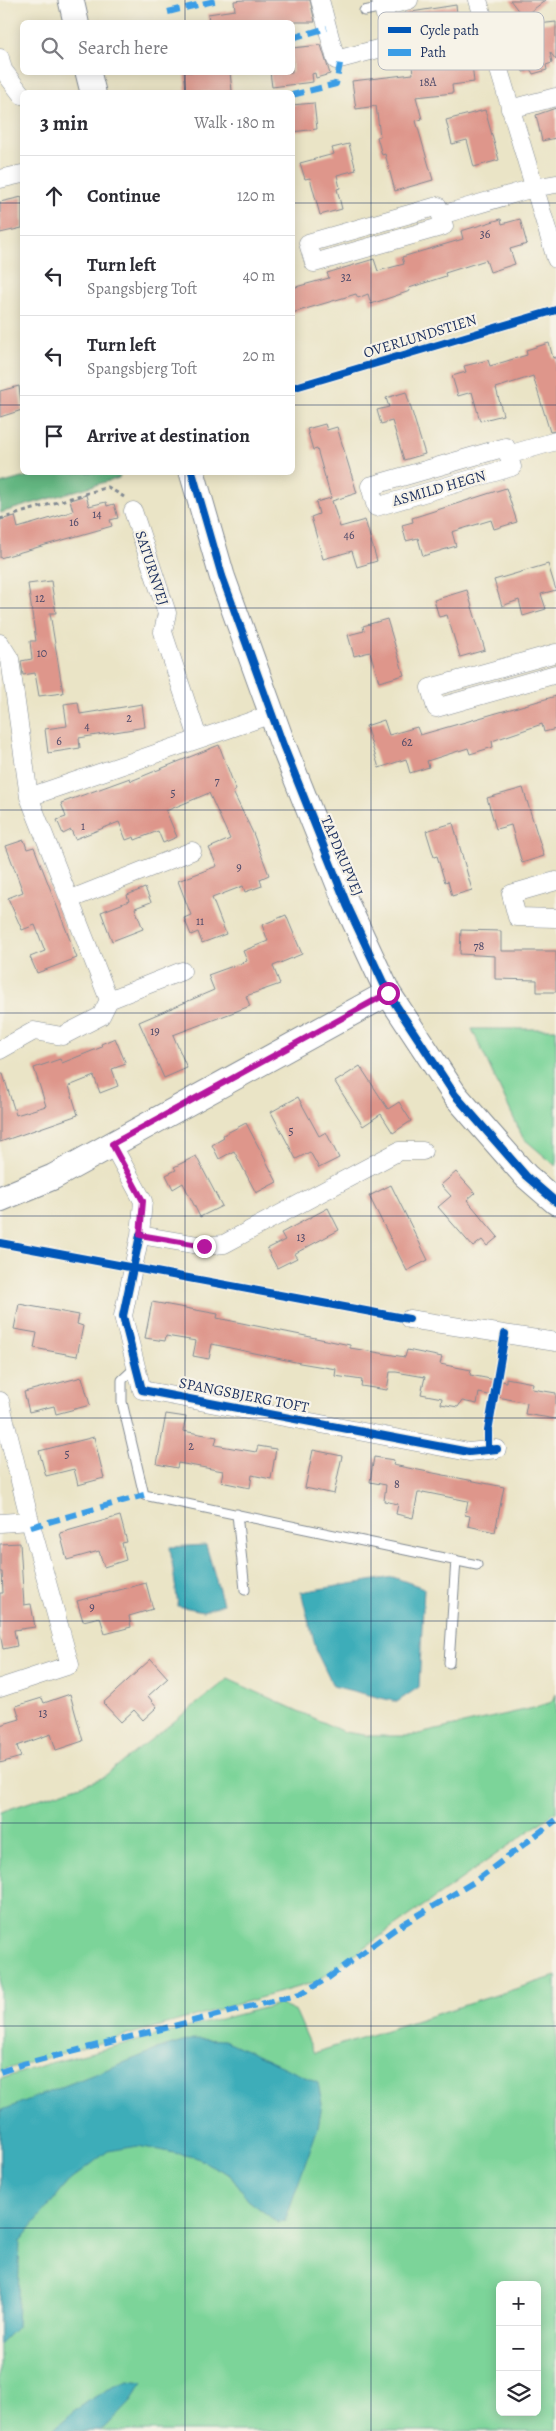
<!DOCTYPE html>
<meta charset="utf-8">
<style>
body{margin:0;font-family:Alegreya,serif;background:#f7f7f7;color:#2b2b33}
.controls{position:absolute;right:15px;bottom:15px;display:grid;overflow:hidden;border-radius:8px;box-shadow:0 2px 12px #0003}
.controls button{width:45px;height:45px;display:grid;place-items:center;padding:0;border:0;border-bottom:1px solid #e1e1e2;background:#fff;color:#2b2b33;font:25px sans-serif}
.stop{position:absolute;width:15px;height:15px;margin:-11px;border:4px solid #b5179e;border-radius:50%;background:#fff}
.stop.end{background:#b5179e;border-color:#fff;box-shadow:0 1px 5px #0008}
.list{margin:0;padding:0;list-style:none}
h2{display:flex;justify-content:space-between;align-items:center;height:65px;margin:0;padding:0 20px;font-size:21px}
h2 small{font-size:16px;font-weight:400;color:#7c7c81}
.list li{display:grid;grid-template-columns:32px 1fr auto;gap:15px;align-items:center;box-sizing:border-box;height:80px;padding:0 20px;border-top:1px solid #e1e1e2}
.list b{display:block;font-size:19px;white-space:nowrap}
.list p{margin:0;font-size:16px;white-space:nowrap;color:#7c7c81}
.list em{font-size:16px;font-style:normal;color:#7c7c81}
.icon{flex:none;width:28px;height:28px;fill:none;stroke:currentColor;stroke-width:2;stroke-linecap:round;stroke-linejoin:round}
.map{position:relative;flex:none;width:556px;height:2431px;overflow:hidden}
.search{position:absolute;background:#fff;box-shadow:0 2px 12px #0003;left:20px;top:20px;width:275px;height:55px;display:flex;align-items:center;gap:12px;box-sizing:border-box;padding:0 18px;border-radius:8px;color:#7c7c81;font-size:19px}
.panel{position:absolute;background:#fff;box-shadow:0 2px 12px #0003;left:20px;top:90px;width:275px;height:385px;border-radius:8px}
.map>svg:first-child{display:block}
.green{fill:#7bd499;stroke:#4b827c;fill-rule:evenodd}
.forest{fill:#64b681;stroke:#407270}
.water{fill:#3dadb9;stroke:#2c6e8c}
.building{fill:#de968b}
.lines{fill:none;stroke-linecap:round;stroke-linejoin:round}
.lane-casing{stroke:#828a92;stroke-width:11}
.street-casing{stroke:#828a92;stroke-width:19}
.secondary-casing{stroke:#828a92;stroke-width:27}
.path{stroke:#828a92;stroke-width:3;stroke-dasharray:4 4;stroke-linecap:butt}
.lane{stroke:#fff;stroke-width:9}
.street{stroke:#fff;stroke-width:18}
.secondary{stroke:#fff;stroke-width:25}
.quiet{stroke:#3b9de6;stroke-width:6;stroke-dasharray:12 6;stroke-linecap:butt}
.cycleway-casing{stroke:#f7f3e8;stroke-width:11}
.cycleway{stroke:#0057b8;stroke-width:8}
.route{stroke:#b5179e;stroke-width:6}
.grid{fill:none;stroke:#1b2f5e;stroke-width:1;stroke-opacity:0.55}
.labels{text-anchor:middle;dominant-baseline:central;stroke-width:4.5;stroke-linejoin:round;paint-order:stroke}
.number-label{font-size:12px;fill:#4c4969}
.street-label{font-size:15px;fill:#1b2f5e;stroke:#f7f3e8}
.key{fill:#f7f3e8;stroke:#b5b8bf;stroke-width:1}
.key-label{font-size:14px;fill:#1b2f5e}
</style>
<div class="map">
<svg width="556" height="2431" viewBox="0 0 556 2431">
<rect width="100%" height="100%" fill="#f7f3e8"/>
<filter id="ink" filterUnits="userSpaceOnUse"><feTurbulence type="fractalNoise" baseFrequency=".02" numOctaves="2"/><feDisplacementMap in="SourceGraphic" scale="10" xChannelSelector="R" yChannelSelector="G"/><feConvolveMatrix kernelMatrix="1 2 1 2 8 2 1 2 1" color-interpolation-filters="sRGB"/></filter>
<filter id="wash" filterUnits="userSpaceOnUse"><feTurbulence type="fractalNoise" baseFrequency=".0096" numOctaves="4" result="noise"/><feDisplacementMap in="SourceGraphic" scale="20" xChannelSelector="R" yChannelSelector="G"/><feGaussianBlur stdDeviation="1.12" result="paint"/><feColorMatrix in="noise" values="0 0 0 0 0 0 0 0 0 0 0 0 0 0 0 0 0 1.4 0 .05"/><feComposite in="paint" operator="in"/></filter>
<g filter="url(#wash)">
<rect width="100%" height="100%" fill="#eae4c6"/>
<path class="green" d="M472,1029H556V1166L523,1138Z
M228,1679L344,1732L371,1736H410L538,1707L551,1702L556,1694V1812L316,1982L0,2071V1812L102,1778Z
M556,1976V2431H0V2079L50,2063L279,2004L296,2012L314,2053ZM500,2285H537V2412H500Z"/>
<path class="forest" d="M121,472L119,478L0,513V484L40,473Z"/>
<path class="water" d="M206,1545L223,1604L203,1611L178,1606L170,1547Z
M393,1577L424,1588L419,1687L397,1702L333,1686L317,1653L301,1592Z
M193,2039L224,2040L318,2083L322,2104L318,2127L285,2221L277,2222L248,2200L230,2175L195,2157L138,2146L108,2151L68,2182L20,2241L17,2327L0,2344V2111L159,2049Z
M128,2381L143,2383L131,2401L102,2431H52C75,2409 99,2391 128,2381Z"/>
<g id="blocks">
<path class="building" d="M244,0H310L315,22H209L208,14L235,10L234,1Z
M510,0H546L523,17Z
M456,5L458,22L462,21L467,55L471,54L474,82L452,85L453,93L416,97L422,119L416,121L433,180L395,191L385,154L382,155L377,137L380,136L376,106L356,109L352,81L413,74L405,13Z
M556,22V60L550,52L552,63L546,65L547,70L533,74L531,70L523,72L516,45L540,39L529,25Z
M321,45L330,74L316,78L315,73L312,74L313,82L272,87L270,72H292V48Z
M184,72H230L232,91L228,92H186Z
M314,103L317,129L292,132V105Z
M556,108V138L542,141L536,115Z
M485,110L499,160L474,167L467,140L452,144L446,120Z
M349,144L356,170L337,175L340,188L337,189L342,209L320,215L310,178L305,179L300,163L334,154L332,148Z
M22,197V228L0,233V202Z
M501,219L502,224L520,219L527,244L510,249L515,264L490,272L486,260L445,273L446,276L409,288L410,291L371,304L368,294L358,298L356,294L292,313V288L329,278L327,273L374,259L378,271L404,264L402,257L463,239L461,231Z
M549,343L553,358L556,357V431L550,432L533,376L496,388L503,415L480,421L472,392L458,396L452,376L466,372L464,366L488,360L490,366L527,355L526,350Z
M19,386L22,410L0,417V391Z
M406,392L425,454L404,460L392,421L381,424L377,410L389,407L386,398Z
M325,424L327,430L337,427L357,493L332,501L340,527L365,520L377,561L357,567L352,551L323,559L311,517L319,514L316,502L331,498L317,449L313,450L307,429Z
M506,488L517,522L494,529L491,520L452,532L456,546L423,556L418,538L406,541L402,525L413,522L412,518Z
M86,495L89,506L106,502L107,506L114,504L118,518L110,520L112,526L0,558V520L15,516L18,528L58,516L73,511L70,500Z
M548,564L556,590L541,594L546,609L523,616L519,600L502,606L494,580Z
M51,581L56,613H50L63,693L39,696L35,673L23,675L21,661L32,659L30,641H36L28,584Z
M467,590L485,650L460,657L447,615L439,617L434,600Z
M387,619L404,675L379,682L370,652L354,656L348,635L364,631L363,626Z
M556,696V729L544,732L542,724L492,741L493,747L470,754L468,748L427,761L429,767L410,773L406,759L379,768L366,726L384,720L389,735L417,727L420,735Z
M78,702L80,714L142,704L145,727L79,738L80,748L48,753L45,729L67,726L64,704Z
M219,745L236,790L233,792L253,833L269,875L260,879L262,886L245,892L243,886L212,898L226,934L202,943L198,932L191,935L184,918L191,915L178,881L217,866L209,848L230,839L209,793L166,811L177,837L163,843L158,831L135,840L134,837L126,840L119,822L75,839L71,830L63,834L57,820L66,817L61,803L130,778L131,781Z
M523,788L544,856L522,863L511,825L496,829L487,798Z
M453,823L472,890L452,896L448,881L445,882L437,856L434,857L426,831Z
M24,840L27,849L34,847L77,958L37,973L30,957L45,951L35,925L22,930L8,898L23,892L6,846Z
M145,888L151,902L135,908L143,929L112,941L101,912L129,901L127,895Z
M286,915L302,954L273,966L280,984L246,996L250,1006L173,1035L187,1068L164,1078L139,1022L214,990L208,975L247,961L243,951L268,941L262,925Z
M461,930L501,931V951H556V992H537V980L495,979V956L460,954Z
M115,1038L126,1064L112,1069L118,1086L100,1093L94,1076L69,1086L78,1115L0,1142V1074H3L16,1115L46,1106L34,1068L60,1059L62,1063L102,1047L101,1044Z
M360,1066L388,1109L399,1102L411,1121L393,1133L381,1114L363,1126L335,1082Z
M298,1097L319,1136L326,1132L339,1158L319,1168L310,1152L296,1159L271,1112Z
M246,1123L277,1182L256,1193L234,1151L219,1159L212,1145L224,1138L223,1135Z
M196,1156L222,1206L200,1217L183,1183L173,1189L166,1175L176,1170L174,1167Z
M456,1172L475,1193L467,1200L498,1237L487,1246L482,1240L473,1247L438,1207L451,1196L441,1185Z
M391,1185L428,1260L407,1271L369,1196Z
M328,1208L339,1230L294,1254L297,1258L277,1268L267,1249L285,1240L281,1233Z
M152,1302L218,1314L217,1318L350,1345V1348L405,1357L407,1350L442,1357L440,1364L471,1370L470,1375L506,1382V1378L533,1383L532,1389L556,1393V1419L525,1414L527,1403L479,1393L477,1404L462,1401L458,1407L441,1404L442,1398L421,1394L425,1377L396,1372H390L387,1390L361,1386L362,1380L335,1376L336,1369L300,1363L212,1344L209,1359L193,1356L196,1341L166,1336L165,1341L145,1338Z
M19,1304L79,1315L77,1324L83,1326L77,1356L34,1348L37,1333L14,1329Z
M82,1377L90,1405L56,1414L54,1406L29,1412L24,1392Z
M166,1414L186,1417L183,1431L217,1437L215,1445L256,1452L258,1446L276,1449L271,1479L252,1475L250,1488L221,1482L223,1471L178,1463L177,1468L157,1464Z
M94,1437L104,1478L78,1485L74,1469L46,1476L39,1451Z
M313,1450L342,1456L334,1494L305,1488Z
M374,1457L394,1460L393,1465L504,1487L495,1532L468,1526L470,1516L465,1515L468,1501L423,1492V1493H418L413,1518L396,1514L398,1504L384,1501L386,1485L370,1482Z
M120,1516L127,1542L122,1543L126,1560L104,1567L99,1551L67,1560L60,1533Z
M20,1543L24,1605L31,1604L35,1627L14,1630L17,1646L3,1649L0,1633V1593H3L2,1572H0V1544Z
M146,1583L153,1609L129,1616L131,1627L105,1634L100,1617L83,1621L77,1601Z
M151,1659L168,1678L148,1696L157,1707L143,1720L134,1710L121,1722L103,1703Z
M70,1694L83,1741L56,1750L51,1734L17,1746L21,1757L0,1763V1725L20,1719L16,1706L42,1698L44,1703Z"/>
</g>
</g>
<g filter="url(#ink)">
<use href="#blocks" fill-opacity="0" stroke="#828a92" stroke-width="1"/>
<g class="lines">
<g class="lane-casing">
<path id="lane" d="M364,11L383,7
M136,1367L122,1380V1402L144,1495L477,1565
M237,1514L245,1590
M449,1663L456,1560"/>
</g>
<g class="street-casing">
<path id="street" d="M320,0L336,60L393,45L381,0
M478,0L556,259
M383,7L409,0
M0,58L3,70L22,95
M510,109L556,97
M0,179L22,174
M438,206L444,226L314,263L308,243Z
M441,215L533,188L556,184
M506,447L512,467L376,507L370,486Z
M508,455L556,441
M133,511L167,613L163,632L198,738
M0,643L10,659L29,797L109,1000
M556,653L430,688L436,708L556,674
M29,797L272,714
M556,881L511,894L517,917L556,918
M71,899L192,851
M0,1050L34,1031L62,1036L101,1016L109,1000L182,971
M112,1144L143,1201L140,1235L204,1246L224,1244L399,1151H423
M140,1235L123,1316L142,1390L469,1452L497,1449
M409,1319L556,1342
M0,1401L30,1521L70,1665L0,1688
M0,1523L30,1521"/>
</g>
<g class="secondary-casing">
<path id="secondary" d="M71,0L76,22
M88,72L93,92
M192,472L222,576L283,745L347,905L388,993L455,1095L526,1176L556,1202
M0,1199L53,1177L388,993"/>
</g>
<path class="path" d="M0,519L108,487L124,497"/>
<use href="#lane" class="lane"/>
<use href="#street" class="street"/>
<use href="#secondary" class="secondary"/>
<path class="quiet" d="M168,12L218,0
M292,38L327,28
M393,45L406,56L468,51
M292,95L336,84L341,59
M31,1527L144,1495
M0,2072L23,2064L300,1994L328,1978L395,1929L474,1882L556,1820"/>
<g class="cycleway-casing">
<path id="cycleway" d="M292,388L556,310
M192,472L222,576L283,745L347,905L388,993L455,1095L526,1176L556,1202
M140,1235L123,1316L142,1390L469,1452L497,1449
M0,1243L409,1319
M488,1450V1431L505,1334"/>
</g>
<use href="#cycleway" class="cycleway"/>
</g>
</g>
<g class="lines" filter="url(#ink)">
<path class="route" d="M204,1246L140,1235L143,1201L112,1144L388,993"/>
</g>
<path class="grid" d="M185,0V22M371,0V2431M185,72V92M0,203H22M292,203H556M0,405H22M292,405H556M185,472V2431M0,608H556M0,810H556M0,1013H556M0,1216H556M0,1418H556M0,1621H556M0,1823H556M0,2026H556M0,2228H556"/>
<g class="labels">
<g class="number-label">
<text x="428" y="82">18A</text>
<text x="485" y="234">36</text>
<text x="346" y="277">32</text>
<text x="97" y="514">14</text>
<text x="74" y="522">16</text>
<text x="349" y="535">46</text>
<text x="40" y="598">12</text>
<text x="42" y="653">10</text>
<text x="129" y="718">2</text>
<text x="87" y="726">4</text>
<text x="59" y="741">6</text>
<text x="407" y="742">62</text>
<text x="217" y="781">7</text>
<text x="173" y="793">5</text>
<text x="83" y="826">1</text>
<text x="239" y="867">9</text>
<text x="200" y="921">11</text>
<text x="479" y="946">78</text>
<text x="155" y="1031">19</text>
<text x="291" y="1131">5</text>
<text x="301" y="1237">13</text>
<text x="191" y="1446">2</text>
<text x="67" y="1454">5</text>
<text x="397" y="1484">8</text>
<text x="92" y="1607">9</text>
<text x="43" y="1713">13</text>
</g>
<g class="street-label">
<text transform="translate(420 336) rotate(-17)">OVERLUNDSTIEN</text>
<text transform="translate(439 488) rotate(-16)">ASMILD HEGN</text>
<text transform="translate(152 568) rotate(72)">SATURNVEJ</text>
<text transform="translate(342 856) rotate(67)">TAPDRUPVEJ</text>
<text transform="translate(244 1395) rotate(11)">SPANGSBJERG TOFT</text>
</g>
</g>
<rect x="378" y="12" width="166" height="58" rx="8" class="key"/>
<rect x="388" y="27" width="23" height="6" fill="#0057b8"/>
<rect x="388" y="49" width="23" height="7" fill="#3b9de6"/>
<g class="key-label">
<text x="420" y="35">Cycle path</text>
<text x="420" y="57">Path</text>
</g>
</svg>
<div class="controls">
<button>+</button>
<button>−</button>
<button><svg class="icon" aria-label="layers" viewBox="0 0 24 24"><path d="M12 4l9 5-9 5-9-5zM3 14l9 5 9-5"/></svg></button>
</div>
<div class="stop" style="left:388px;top:993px"></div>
<div class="stop end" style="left:204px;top:1246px"></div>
<div class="search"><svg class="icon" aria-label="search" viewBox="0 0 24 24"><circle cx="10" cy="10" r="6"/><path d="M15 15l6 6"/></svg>Search here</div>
<section class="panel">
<h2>3 min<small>Walk · 180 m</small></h2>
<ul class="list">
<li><svg class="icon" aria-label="ahead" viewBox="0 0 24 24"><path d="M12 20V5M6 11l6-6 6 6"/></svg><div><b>Continue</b></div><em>120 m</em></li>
<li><svg class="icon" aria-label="left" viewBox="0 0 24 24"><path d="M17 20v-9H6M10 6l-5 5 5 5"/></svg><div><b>Turn left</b><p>Spangsbjerg Toft</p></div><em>40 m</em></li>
<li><svg class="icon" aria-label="left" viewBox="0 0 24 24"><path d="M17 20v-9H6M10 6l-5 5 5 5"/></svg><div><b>Turn left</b><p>Spangsbjerg Toft</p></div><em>20 m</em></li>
<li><svg class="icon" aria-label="arrive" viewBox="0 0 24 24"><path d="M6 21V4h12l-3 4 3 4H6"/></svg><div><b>Arrive at destination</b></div></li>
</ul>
</section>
</div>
